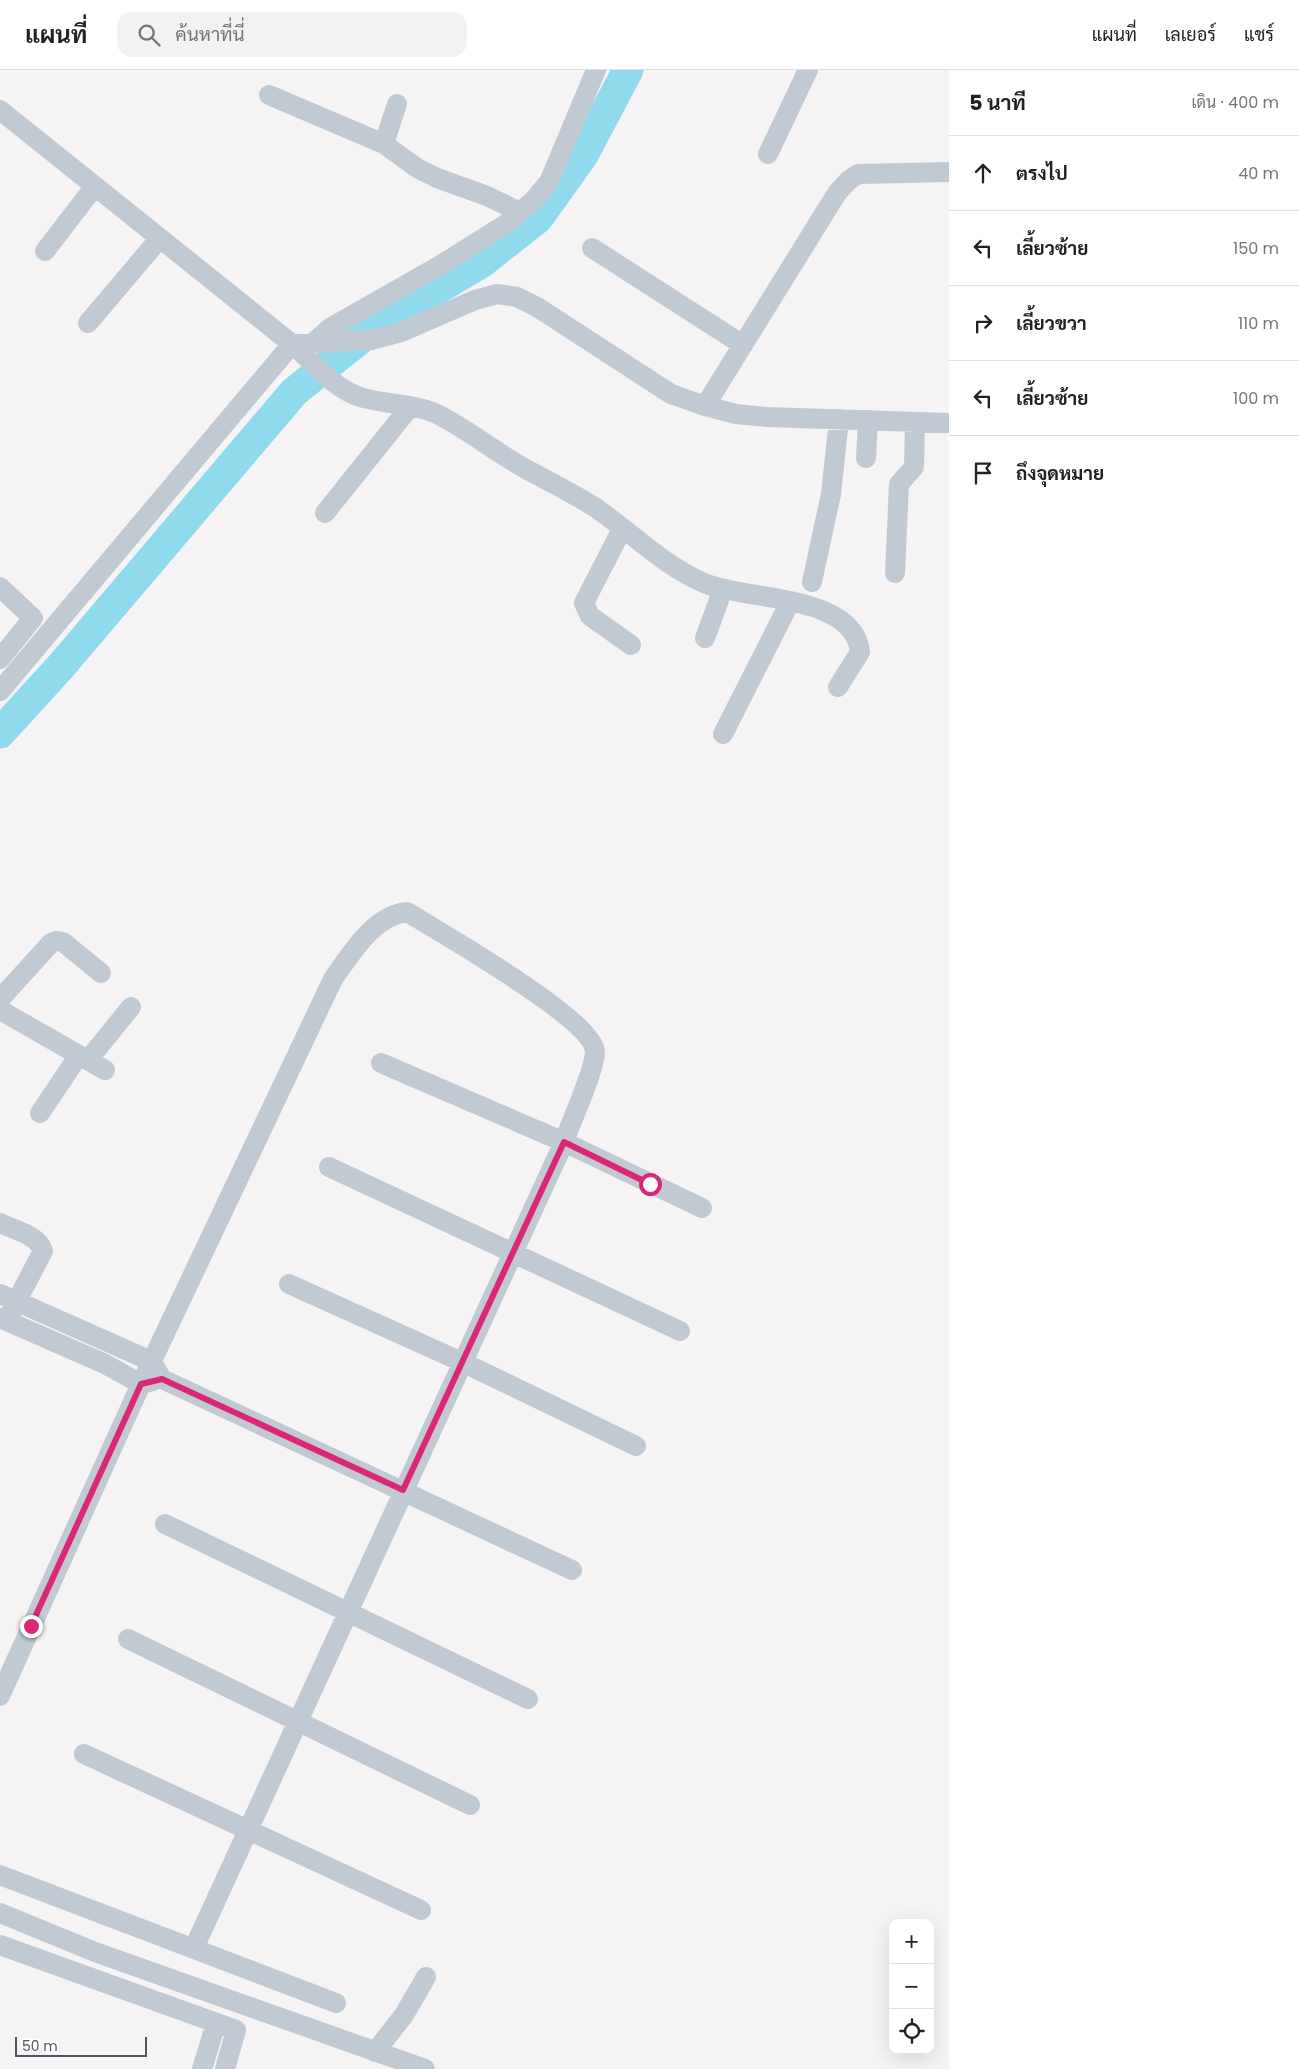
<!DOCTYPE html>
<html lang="th">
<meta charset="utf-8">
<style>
body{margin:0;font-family:Poppins,Sarabun,sans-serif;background:#f2f2f2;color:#202124}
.controls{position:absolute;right:15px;bottom:15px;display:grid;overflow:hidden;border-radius:10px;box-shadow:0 5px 20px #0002}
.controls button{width:45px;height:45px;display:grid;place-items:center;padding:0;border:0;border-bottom:1px solid #e0e0e0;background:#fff;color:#202124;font:25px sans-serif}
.scale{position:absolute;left:15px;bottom:12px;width:132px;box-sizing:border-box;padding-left:5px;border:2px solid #4a5661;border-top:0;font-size:14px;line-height:18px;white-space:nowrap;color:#4a5661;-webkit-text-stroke:4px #fff;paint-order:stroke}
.stop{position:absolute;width:15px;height:15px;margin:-11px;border:4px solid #db2777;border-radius:50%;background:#fff}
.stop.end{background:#db2777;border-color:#fff;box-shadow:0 1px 5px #0008}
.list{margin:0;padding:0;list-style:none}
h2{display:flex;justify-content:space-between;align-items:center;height:65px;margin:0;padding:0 20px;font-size:21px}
h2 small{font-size:16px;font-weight:400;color:#757577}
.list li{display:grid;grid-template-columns:32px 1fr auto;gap:15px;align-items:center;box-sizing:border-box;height:75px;padding:0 20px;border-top:1px solid #e0e0e0}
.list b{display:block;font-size:19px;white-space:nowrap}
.list em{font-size:16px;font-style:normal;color:#757577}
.icon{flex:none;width:28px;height:28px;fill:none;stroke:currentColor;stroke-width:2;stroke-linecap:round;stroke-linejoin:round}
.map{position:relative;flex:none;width:949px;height:1999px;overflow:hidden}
header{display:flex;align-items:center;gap:30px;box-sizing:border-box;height:70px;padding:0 25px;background:#fff;border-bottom:1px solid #e0e0e0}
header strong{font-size:24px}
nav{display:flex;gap:28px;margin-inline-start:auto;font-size:18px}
.search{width:350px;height:45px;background:#f2f2f2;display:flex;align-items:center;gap:12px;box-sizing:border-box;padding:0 18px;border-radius:15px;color:#757577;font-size:19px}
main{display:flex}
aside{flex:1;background:#fff}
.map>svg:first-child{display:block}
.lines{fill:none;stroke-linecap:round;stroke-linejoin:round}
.river{stroke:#90daee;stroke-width:31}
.minor{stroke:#c1cad2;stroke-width:20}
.route{stroke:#db2777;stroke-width:6}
</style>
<header>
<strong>แผนที่</strong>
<div class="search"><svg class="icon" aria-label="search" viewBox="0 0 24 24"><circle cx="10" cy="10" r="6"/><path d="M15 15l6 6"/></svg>ค้นหาที่นี่</div>
<nav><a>แผนที่</a><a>เลเยอร์</a><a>แชร์</a></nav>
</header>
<main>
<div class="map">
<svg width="949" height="1999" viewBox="0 0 949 1999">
<rect width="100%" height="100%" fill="#f5f3f3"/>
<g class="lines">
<path class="river" d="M0,663L62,595L294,322L380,253L481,193L538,148L583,85L628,0"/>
<path class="minor" d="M269,25L384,74
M397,34L384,74L417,98L437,108L487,126L520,142
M0,40L292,274L371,270L401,262L475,230L497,224L517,227L537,237L671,324L705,336L736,344L767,347L949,353
M768,84L808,0
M592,178L743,275
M45,181L95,116
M88,253L160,168
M313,273L330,258L439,196L506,154L534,130L549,112L596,0
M705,336L837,123L848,111L858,104L949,102
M866,388L868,350
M325,443L409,338
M622,459L584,533L590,546L631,575
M895,503L899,414L914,397L915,352
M812,512L831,424L839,349
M0,517L33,548L0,589
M705,568L723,519
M0,621L292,274C312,291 334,319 360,327C382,334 417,334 437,344C467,359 494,381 524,398C548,411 573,423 596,438C632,463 664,496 704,513C745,531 854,523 860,582L838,617
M723,664L790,532
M0,929L51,873L57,871L63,872L101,903
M0,940L105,1000
M88,990L131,937
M381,993L564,1072L702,1138
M40,1043L79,985
M329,1097L680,1261
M0,1153C14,1160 39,1165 43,1181L11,1242
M289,1214L462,1292L636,1376
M0,1224L151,1291L162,1309L572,1500
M0,1248L105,1294L141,1314L153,1311
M165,1454L528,1629
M128,1569L470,1735
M0,1626L141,1314L333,909C351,884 374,845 407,842C438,861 594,950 595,982C595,999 571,1052 564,1072L194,1878
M84,1684L421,1840
M0,1805L336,1933
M0,1843L95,1882L425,1999
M0,1875L236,1960L225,1999
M375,1982L404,1945L426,1907
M202,1999L216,1953"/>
</g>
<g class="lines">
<path class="route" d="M31,1556L141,1314L162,1309L403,1420L564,1072L650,1114"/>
</g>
</svg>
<div class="controls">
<button>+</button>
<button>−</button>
<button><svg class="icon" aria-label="locate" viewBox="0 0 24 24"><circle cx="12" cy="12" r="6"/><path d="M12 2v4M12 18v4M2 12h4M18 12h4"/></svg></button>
</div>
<div class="scale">50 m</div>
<div class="stop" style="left:650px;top:1114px"></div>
<div class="stop end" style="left:31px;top:1556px"></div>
</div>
<aside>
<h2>5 นาที<small>เดิน · 400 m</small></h2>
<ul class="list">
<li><svg class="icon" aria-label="ahead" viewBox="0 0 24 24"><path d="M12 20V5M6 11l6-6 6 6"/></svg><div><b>ตรงไป</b></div><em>40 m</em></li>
<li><svg class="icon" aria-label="left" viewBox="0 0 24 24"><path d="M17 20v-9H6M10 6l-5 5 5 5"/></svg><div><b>เลี้ยวซ้าย</b></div><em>150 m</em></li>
<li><svg class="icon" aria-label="right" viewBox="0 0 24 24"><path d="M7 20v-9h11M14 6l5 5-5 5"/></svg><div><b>เลี้ยวขวา</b></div><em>110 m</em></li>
<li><svg class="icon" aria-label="left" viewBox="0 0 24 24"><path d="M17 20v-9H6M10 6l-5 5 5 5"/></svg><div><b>เลี้ยวซ้าย</b></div><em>100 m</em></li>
<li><svg class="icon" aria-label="arrive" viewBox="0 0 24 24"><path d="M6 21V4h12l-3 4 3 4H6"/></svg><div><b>ถึงจุดหมาย</b></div></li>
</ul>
</aside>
</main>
